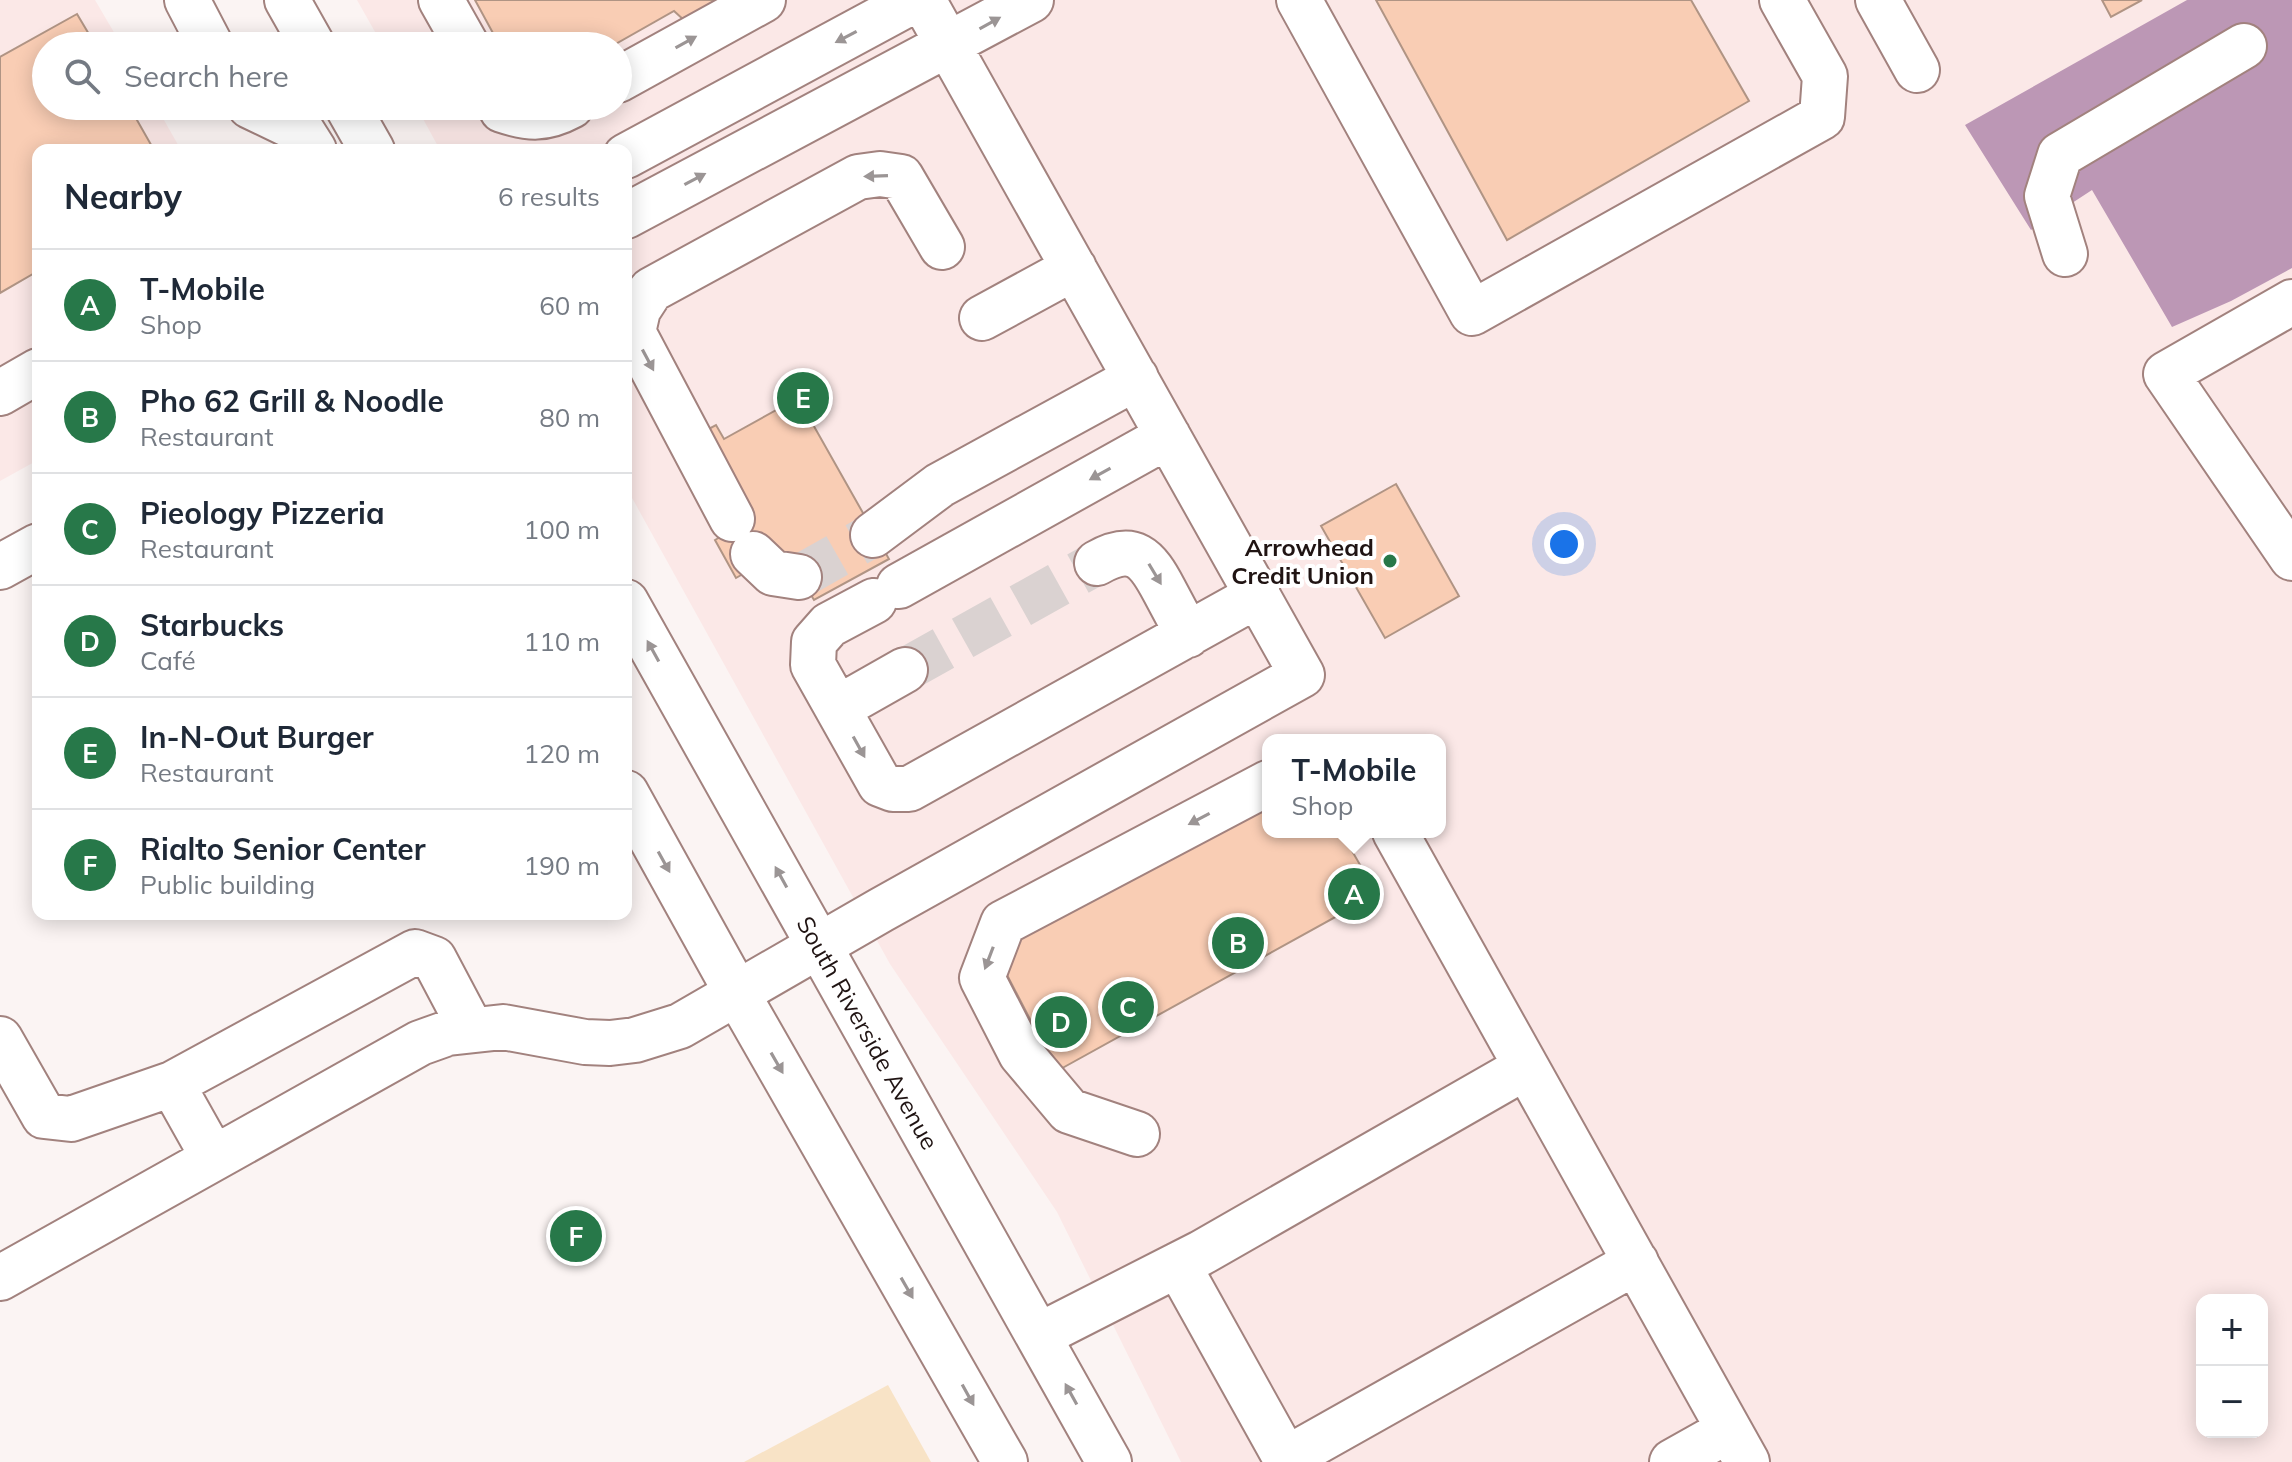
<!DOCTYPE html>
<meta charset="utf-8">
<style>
body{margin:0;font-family:Mulish,sans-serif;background:#f6f6f7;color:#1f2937}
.controls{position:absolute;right:24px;bottom:24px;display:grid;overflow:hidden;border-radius:16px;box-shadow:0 4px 20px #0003}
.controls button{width:72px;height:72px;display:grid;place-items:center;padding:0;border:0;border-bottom:2px solid #e0e1e3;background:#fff;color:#1f2937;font:40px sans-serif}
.you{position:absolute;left:1564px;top:544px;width:28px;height:28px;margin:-20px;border:6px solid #fff;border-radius:50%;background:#1a73e8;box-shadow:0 0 0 12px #1a73e833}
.badge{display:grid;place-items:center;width:52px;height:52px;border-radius:50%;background:#277849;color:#fff;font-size:26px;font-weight:700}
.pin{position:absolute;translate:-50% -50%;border:4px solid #fff;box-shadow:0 2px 8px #0006}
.popup{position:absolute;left:1262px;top:734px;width:184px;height:104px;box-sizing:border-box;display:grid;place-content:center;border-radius:16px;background:#fff;filter:drop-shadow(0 2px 6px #0005);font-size:26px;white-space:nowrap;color:#747a83}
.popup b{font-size:30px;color:#1f2937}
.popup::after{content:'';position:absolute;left:50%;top:100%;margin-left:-16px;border:16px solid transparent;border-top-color:#fff}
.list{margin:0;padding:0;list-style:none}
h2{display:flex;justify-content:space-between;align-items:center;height:104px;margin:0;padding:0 32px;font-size:34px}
h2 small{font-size:26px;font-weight:400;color:#747a83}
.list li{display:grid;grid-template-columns:52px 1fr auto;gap:24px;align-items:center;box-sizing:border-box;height:112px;padding:0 32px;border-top:2px solid #e0e1e3}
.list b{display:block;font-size:30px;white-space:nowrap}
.list p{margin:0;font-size:26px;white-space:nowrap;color:#747a83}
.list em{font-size:26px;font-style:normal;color:#747a83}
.icon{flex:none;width:44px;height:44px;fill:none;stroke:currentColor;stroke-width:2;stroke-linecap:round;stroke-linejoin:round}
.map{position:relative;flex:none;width:2292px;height:1462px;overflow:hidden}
.search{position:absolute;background:#fff;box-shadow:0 4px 20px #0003;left:32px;top:32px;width:600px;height:88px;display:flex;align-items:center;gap:20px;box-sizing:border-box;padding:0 28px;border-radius:44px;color:#747a83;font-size:30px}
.panel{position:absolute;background:#fff;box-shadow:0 4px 20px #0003;left:32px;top:144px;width:600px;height:776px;border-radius:16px}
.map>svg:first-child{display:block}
.built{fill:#fbe8e7;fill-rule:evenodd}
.green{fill:#f8e3c6}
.water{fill:#bc97b5}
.building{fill:#f9cdb4;stroke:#b09484;stroke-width:2}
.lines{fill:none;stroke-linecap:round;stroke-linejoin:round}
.minor-tunnel{stroke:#dad2d1;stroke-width:44;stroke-dasharray:44 22;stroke-linecap:butt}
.minor-casing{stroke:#a2827e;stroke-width:48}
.major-casing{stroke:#a2827e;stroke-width:48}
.minor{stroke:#fff;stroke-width:44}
.major{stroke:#fff;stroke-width:44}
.oneway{fill:#9b9595}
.poi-dot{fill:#277849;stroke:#fff;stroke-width:3}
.labels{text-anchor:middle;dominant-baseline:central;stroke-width:8;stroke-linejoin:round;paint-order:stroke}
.poi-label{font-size:24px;font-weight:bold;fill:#201413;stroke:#fff;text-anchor:end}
.street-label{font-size:24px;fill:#201413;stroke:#fff}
</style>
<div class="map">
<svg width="2292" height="1462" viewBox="0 0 2292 1462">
<rect width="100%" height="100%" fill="#fbf4f3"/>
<path class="built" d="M0,0H95L122,46H46V106H156L181,150H38V460L0,481Z
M357,0H2292V1462H1181L1057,1212L890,964L626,487V150H440L416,106H618V46H383ZM1268,740H1440V832H1268ZM2202,1300H2262V1432H2202Z"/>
<path class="green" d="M888,1385L931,1462H744Z"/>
<path class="water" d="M2187,0H2292V268L2231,301L2172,327L2092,190L2031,230L1965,125Z"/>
<path class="building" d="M475,0H721L685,21L674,11L612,46H500Z
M1376,0H1691L1749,101L1507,240Z
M2102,0H2142L2111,17Z
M77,14L96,46H46V106H129L154,150H38V271L0,293V57Z
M798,398L889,559L814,600L796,570L769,559L736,578L715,540L749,520L701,433L716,425L724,439Z
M1396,484L1459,596L1385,638L1321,526Z
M1268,805V832H1341L1377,894L1057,1071L1006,973L1015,940Z"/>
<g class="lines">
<path class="minor-tunnel" d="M799,577L873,535
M905,670L1097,563"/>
<g class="minor-casing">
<path id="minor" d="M441,0L467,46
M1299,0L1472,313L1822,117L1825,76L1782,0
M1878,0L1917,70
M618,80L763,0
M500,106L502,110C529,119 545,120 571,106
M626,156L915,0
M626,216L1031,0
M2065,254L2047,196L2060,155L2244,46
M2292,302L2166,374L2292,558
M982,318L1074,268
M0,393L38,371
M732,519L633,332L638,310L651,290L858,177L880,174L901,177L942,247
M873,535L940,485L1136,378
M753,554L773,573L799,577
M1097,563C1134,542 1147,558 1164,590C1172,605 1180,620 1188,635
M0,567L38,546
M899,586L1168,436
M874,601L829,625L814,642L813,665L880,784L893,789H909L1258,595
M838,708L905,670
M1395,832L1747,1462
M0,1039L44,1116L71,1119L172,1084L415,952L434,959L471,1029
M172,1084L213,1157
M1137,1134L1069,1111L1021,1054L982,978L1003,923L1268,783
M1178,1265L1286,1459L1636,1262
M0,1278L420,1043L448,1033L503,1027L585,1042L610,1043L635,1040L680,1026L881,910L1302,675L923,0
M1040,1335L1201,1253L1526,1067
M1672,1462L1729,1430"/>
</g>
<g class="major-casing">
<g id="major">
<path d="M187,0L211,46"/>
<path d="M287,0L313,46"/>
<path d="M250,106L302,131L314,150"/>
<path d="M347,106L372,150"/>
<path id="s1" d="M626,602L1109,1462"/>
<path d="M626,793L738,995L1005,1462"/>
</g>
</g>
<use href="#minor" class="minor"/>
<use href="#major" class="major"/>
</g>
<defs><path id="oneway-solid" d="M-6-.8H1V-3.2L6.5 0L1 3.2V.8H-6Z" transform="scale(2)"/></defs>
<g class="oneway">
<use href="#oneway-solid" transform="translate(990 23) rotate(-29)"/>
<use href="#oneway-solid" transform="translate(846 37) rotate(152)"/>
<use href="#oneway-solid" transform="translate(686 42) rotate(-29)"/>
<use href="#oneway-solid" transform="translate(876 176) rotate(178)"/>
<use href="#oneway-solid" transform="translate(695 179) rotate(-28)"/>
<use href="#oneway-solid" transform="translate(648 360) rotate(62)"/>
<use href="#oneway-solid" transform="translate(1100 474) rotate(151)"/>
<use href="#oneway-solid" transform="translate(1155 574) rotate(59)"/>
<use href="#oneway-solid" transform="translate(653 651) rotate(-119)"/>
<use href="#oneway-solid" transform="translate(859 747) rotate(61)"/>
<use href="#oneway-solid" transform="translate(1199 819) rotate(152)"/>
<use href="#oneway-solid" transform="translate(664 862) rotate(61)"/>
<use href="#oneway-solid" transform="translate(781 877) rotate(-119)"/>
<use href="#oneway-solid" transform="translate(989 958) rotate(111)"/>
<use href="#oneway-solid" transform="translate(777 1063) rotate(60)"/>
<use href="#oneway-solid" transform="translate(907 1288) rotate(60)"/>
<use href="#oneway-solid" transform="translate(1071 1394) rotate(-119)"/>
<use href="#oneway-solid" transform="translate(968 1395) rotate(61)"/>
</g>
<circle class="poi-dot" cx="1390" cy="561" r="8"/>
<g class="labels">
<g class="poi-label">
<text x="1374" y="547">Arrowhead<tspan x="1374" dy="28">Credit Union</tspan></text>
</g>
<g class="street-label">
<text stroke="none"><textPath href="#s1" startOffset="494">South Riverside Avenue</textPath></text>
</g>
</g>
</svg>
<div class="controls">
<button>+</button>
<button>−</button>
</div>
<div class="you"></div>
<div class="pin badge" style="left:1354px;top:894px">A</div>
<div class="popup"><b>T-Mobile</b>Shop</div>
<div class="pin badge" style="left:1238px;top:943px">B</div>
<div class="pin badge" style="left:1128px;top:1007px">C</div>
<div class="pin badge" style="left:1061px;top:1022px">D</div>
<div class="pin badge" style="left:803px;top:398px">E</div>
<div class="pin badge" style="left:576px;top:1236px">F</div>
<div class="search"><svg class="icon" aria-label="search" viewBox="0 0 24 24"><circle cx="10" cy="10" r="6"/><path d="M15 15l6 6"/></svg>Search here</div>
<section class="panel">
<h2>Nearby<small>6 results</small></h2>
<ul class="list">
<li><span class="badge">A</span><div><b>T-Mobile</b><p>Shop</p></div><em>60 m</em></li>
<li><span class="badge">B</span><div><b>Pho 62 Grill &amp; Noodle</b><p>Restaurant</p></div><em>80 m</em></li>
<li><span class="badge">C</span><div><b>Pieology Pizzeria</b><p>Restaurant</p></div><em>100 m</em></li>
<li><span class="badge">D</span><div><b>Starbucks</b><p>Café</p></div><em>110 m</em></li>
<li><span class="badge">E</span><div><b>In-N-Out Burger</b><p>Restaurant</p></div><em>120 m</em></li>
<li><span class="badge">F</span><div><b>Rialto Senior Center</b><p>Public building</p></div><em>190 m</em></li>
</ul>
</section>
</div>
